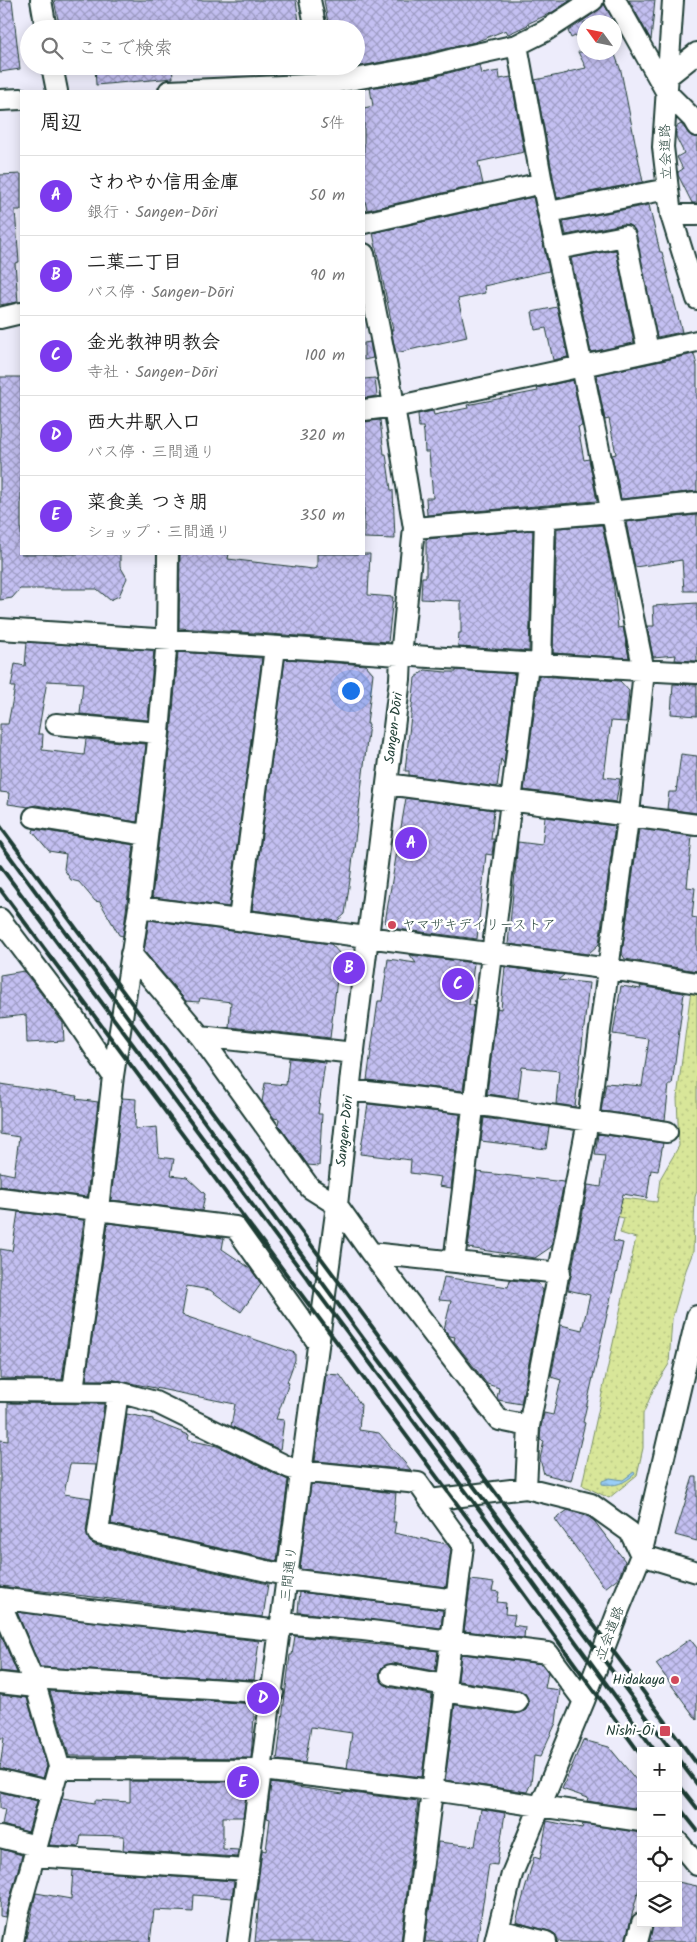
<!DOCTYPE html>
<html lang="ja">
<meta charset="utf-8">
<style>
body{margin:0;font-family:Kalam,"Klee One",sans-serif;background:#f2f2f2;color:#222}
.controls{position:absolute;right:15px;bottom:15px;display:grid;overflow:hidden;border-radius:0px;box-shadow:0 2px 12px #0003}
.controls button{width:45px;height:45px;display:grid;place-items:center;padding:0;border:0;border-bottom:1px solid #e0e0e0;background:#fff;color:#222;font:25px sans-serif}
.compass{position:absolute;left:577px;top:15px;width:45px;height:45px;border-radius:50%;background:#fff;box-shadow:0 2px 12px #0003;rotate:303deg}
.you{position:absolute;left:350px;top:690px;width:18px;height:18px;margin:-12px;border:4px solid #fff;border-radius:50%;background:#1a73e8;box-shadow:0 0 0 8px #1a73e833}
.badge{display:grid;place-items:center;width:32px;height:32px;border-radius:50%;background:#7c3aed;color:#fff;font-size:16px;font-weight:700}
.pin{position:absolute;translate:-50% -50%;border:2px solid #fff;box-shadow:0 1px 5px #0006}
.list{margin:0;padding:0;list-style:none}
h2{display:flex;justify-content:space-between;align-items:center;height:65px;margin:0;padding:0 20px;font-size:21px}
h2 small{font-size:16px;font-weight:400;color:#767676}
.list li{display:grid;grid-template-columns:32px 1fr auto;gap:15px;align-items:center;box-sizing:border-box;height:80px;padding:0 20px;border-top:1px solid #e0e0e0}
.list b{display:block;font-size:19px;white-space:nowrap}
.list p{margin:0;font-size:16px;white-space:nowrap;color:#767676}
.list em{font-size:16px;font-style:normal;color:#767676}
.icon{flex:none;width:28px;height:28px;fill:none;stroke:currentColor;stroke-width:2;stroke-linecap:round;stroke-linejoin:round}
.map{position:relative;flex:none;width:697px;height:1942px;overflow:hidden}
.search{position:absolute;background:#fff;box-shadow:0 2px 12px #0003;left:20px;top:20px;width:345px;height:55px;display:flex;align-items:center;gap:12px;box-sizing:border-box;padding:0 18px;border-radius:28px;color:#767676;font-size:19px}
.panel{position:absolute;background:#fff;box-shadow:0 2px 12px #0003;left:20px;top:90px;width:345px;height:465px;border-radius:0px}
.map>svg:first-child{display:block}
.park{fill:url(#park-dots);stroke:#7c9266}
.water{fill:url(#water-ripples);stroke:#6894a9}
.building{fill:url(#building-cross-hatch);stroke:#1f3d34}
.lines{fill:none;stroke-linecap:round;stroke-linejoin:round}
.minor-casing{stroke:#1f3d34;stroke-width:24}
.minor{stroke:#fff;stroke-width:20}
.rail{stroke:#1f3d34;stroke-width:4}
.poi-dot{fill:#d1495b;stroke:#fff;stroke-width:2}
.labels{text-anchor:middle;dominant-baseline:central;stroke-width:5;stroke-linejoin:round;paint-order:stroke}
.street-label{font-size:14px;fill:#1f3d34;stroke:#fff}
.poi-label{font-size:14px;fill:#1f3d34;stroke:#fff;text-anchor:end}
</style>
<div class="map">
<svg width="697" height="1942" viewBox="0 0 697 1942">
<defs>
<pattern id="park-dots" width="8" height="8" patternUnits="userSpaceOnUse" patternTransform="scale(1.25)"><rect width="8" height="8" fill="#d8e699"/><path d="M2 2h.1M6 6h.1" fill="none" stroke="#b9c684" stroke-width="1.8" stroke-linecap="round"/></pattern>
<pattern id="water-ripples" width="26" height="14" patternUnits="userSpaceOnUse" patternTransform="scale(1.25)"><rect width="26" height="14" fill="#99cef7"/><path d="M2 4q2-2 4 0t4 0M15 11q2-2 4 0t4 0" fill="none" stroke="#7ca8c9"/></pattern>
<pattern id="building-cross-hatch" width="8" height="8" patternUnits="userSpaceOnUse" patternTransform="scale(1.25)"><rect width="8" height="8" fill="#c4c0f2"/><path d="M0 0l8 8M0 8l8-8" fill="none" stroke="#9f9dc5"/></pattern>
</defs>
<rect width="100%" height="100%" fill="#edecfb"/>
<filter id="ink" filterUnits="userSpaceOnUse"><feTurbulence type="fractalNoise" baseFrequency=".02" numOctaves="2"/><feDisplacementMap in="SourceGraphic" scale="10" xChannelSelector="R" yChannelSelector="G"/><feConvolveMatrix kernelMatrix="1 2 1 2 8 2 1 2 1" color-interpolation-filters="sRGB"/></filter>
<g filter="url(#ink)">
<path class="park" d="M691,990L697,991V1191L695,1197L693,1252L686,1270L672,1319L669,1364L654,1388L643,1414V1448L637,1475L609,1498L582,1485L636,1238L620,1233L624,1218L593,1211L597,1195L657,1202L660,1179L679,1146L677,1098Z"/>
<path class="water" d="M634,1472L635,1474C624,1483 616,1487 602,1484V1481L610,1478L623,1480Z"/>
<path class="building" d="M0,0H12L20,69L0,72Z
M54,0H296L300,29H60Z
M324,0H571L551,13L527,24L528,25L508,34L506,30L475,42L424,54L356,67V29H329Z
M629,0H655L651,40Z
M604,4L612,18L603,22H584V32L571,38L568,31L599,10Z
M578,52H614L621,71L643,182L557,198L535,80L568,73V72L586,68Z
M479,65L481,74L499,71L500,79L511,77L524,152L478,162L483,184L367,210L364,197V108L373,106L370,88L429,78Z
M95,66H172L173,78L96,85Z
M681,124L691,136L697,138V203H692L678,175V172L683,169L677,157L684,153L676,137V127Z
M21,174V210H15L19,262L15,263L18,302L0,305V175Z
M533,197L549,271L484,286L485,293L458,299L467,337L396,353L391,330H393L373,233Z
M649,205L660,252H662L682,332L657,337L634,229L629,225L623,224L566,235L563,221Z
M616,250L634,343L591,352L571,258Z
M557,307L568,357L553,360L546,328L535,330L532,312Z
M370,342L373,358L364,360V343Z
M694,354L697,366V491L621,499L612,455L616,454L609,419L605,420L596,375Z
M0,377H21V554H120V566L127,578L119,596L110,600L97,589H20L12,598L0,600Z
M375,378L377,396L364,398V379Z
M573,380L582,426L578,427L584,460L589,459L597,501L427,515L426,498H433L429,452H425L424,433L423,427H419L418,414L433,411L434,415L468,408L467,405L538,391L537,388Z
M380,420L384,454H386L391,490H393L395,539L364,538V422Z
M697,515V591H684L682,560L635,567L626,522Z
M602,525L613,580L618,628L623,627L629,658L553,653L557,528Z
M533,530L529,651L458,647L459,633H461V601L421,599L422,577H426V539Z
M180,554H229L228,559L313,569L317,568V554H370L368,595L393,597L388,642L179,628Z
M697,603V661L675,660L676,655L653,657L647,626H654L653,606Z
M27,642L154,650L148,720L80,714L83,683L47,681L38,734H43L42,750L84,755L86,739L146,744L137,822L36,805L29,807L8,804L9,793L0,792V724H8L15,687H11L15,664L25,666Z
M178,652L262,658L229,907L152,897L171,734Z
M285,659L366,665L373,673L367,724H369L351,873L345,914L337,921L252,910Z
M425,670L446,672H456V670L515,674L504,764L501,759L497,787L409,775V771H405L415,678Z
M539,676L620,681L629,691L626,722L611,721L604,777L620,779L616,802L524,790Z
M673,684L697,685V716L671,714Z
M681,754L697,756V813L667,809L669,792H676Z
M406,798L494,810L491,839H494L492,855L486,854L477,939L390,928L385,922Z
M545,817L615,826L599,944L588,954L508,944L518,842L542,845Z
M34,829L134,845L123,936L119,935L100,902L95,901L79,882L71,880L64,869L66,854L49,851L33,832Z
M639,829L692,836L687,887L695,888L692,917L697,918V971L625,959L622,954Z
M149,920L331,944L340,954L330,1038L229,1027L231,1002L200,998L199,1002L186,1001L144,951Z
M410,955L474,963L469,1005H474L463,1091L367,1080L378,1001H382L388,959L416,963Z
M505,967L564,975L558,980L589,983L575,1107L556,1104L559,1071L522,1067L518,1098L487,1094L497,1008L501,1009Z
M24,971L63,1023L64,1041L27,1043L26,1015L0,1018V975Z
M621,986L641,989L640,986L684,993L672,1085H669L665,1120L601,1111L606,1083L642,1086L649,1039L613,1034Z
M289,1058L325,1062L318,1114H322L319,1166L308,1165L278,1124L279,1119L274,1118L262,1102L265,1083L286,1085Z
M0,1084L77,1096L76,1099L98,1102L87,1197L0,1186V1172L14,1175L19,1137L0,1134Z
M122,1098L136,1099L135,1129L157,1127L159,1157L174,1159L171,1175L187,1177L205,1194L202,1211L111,1200Z
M368,1104L460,1114L451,1188L439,1186L441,1177L410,1173L411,1160L360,1154Z
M484,1118L549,1127L546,1149L481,1141Z
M598,1134L663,1143L658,1171L651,1170L647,1198L623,1194L613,1241L623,1243L583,1422L585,1423L571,1481L544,1474L540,1459L544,1441L540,1440L541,1427L544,1413L553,1415L561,1380L551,1377L561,1325L582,1330L590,1295L568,1290L588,1185L601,1187L605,1156L595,1155Z
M477,1172L564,1182L551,1247L535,1258L468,1248Z
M18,1212L84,1220L62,1380L0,1378V1249L12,1251Z
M108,1223L224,1238L222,1249L250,1268L261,1284L241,1312L210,1290L187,1286L182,1315L295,1353V1360L287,1382L289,1383L276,1419L284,1420L280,1450L231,1426L235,1404L110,1379V1380H86Z
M444,1277L508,1287L510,1280L538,1283L543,1290L521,1404L498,1400L497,1398L499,1388L487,1384L454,1341L455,1337L450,1336L444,1329L451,1301L439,1300Z
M326,1374L340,1375L361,1405L359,1430L379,1433L411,1470L315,1461Z
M8,1403L104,1404L96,1465L70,1464L64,1494L91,1498L86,1531L90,1542L95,1545L268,1584L263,1617L0,1586V1440L8,1441Z
M127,1414L153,1419V1421L189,1435L188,1440L217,1446L288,1480L277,1561L111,1524Z
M693,1477H697V1541L675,1535Z
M311,1484L396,1493L393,1522H396L394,1533L447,1544L451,1549L446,1587L300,1569Z
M568,1510L589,1517L595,1522L625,1561L619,1577L605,1588L555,1519Z
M471,1580L494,1583L492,1591L499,1592L497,1602L506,1603L505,1614L515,1615L513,1625L525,1627L524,1638L464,1631Z
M300,1592L443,1610L441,1628L298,1612Z
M17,1612L259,1641L254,1680L40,1667Z
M0,1632L17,1673L0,1671Z
M295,1636L438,1651L435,1671L393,1663L382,1667L379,1673L380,1679L388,1687L432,1695L422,1777L347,1768L352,1733L311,1727L305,1763L277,1760L290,1655H292Z
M690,1639L697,1648V1720L656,1664Z
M461,1654L542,1664L548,1672L545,1688L560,1690L556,1723L540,1757L534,1756L531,1783L527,1792L445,1780L455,1705L516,1714L526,1710L529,1703L525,1693L519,1690L458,1681Z
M50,1691L255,1704L251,1758L69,1756Z
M0,1695L27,1698L47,1766L43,1778L0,1768L4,1738H0Z
M583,1740L609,1747L641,1786V1809L587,1801L588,1798L562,1789Z
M130,1781L248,1782L243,1817H223V1849L238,1850L237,1857L123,1850L124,1836L81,1835L79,1847L49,1845L62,1798L95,1803V1800L130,1802Z
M271,1783L343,1794L344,1792L418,1801L401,1942H255L259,1900H256L262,1850L266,1851L270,1819L267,1818Z
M0,1792L37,1801L28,1832L2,1825L5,1809L0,1808Z
M481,1809L505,1813L497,1865L489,1864L477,1942H425L438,1842L475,1846Z
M547,1821L582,1828L583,1824L641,1833V1880L625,1942H563L558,1941L555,1934L549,1931L516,1922L534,1857L540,1859Z
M1,1849L22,1855L5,1917L0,1916Z
M73,1870L234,1881L232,1898L194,1895L193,1912L154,1910L150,1942H25L36,1893L71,1899Z
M678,1882L697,1886V1942H649L654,1923H678Z"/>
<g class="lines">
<g class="minor-casing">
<path id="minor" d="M41,0L46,29
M310,0L316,29
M615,0L667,93L693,119L697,126
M673,0L663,147L671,215L697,299
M517,45L542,183L582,366L644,671L630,804L588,1121L529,1426
M52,66L57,91
M324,66L329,91
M668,76L697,53
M169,91L327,84L427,66L458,58L517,45L545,31L593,0
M0,100L21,99
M549,212L668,189
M671,215H697
M364,223L542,183
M557,249L625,236L648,351
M0,318L21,313
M364,410L404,405L697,341
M414,528L589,514L697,503
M0,629C143,637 286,648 429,657C519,662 608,669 697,673
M541,664L545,518
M56,724L159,733
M387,784L697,825
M34,817L146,835
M139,907L610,969L697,983
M0,919L71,1013L113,1076
M239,919L275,648
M131,954L200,1036L354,1053
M200,1036L310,1188L337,1205L371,1253L499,1420L529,1426L526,1488
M350,1090L473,1104L667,1132
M0,1198L235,1227L318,1343
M371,1253L560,1273
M454,1262L528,664
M73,1390L98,1209L113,1076L139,907L159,733L167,638L168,554
M0,1391L118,1392L155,1402L290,1468L300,1471L418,1483L430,1500L526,1488L591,1504L630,1532L641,1555L697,1572
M118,1392L98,1533L289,1576
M288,1579L456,1600
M0,1598L80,1609L281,1631
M0,1602L36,1687L59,1766L18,1914L13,1942
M282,1623L363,1630L548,1653L584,1701
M391,1675L445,1685
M32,1678L273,1693
M0,1683L36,1687
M444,1691L517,1702
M59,1766L69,1769L262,1770L439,1791L641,1821
M0,1780L52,1792
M0,1837L37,1846
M678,1842L697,1865
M34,1856L248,1870
M499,1930L546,1942
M238,1942L337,1205L351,1074L400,679L401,656L414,528L391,388L364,254
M413,1942L463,1546L430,1500
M495,1942L512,1874L584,1701L617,1614L641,1555L697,1316
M637,1942L642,1923"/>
</g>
<use href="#minor" class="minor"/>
<path class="rail" d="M0,826L697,1764
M0,843L368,1345L672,1751
M0,866L490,1524L655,1751
M0,889L515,1582L641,1755
M678,1759L697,1784
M678,1784L697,1808
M678,1806L697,1830"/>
</g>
</g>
<g class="poi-dot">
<circle cx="392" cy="925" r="5"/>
<circle cx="675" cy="1680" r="5"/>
<rect x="659" y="1725" width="12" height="12" rx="2.5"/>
</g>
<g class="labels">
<g class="street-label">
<text transform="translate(666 152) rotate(-92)">立会道路</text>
<text transform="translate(394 728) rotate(-83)">Sangen-Dōri</text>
<text transform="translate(345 1131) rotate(-84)">Sangen-Dōri</text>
<text transform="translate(289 1574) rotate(-83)">三間通り</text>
<text transform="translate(610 1633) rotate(-69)">立会道路</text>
</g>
<g class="poi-label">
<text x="402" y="925" text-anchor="start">ヤマザキデイリーストア</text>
<text x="665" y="1680">Hidakaya</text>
<text x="654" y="1731">Nishi-Ōi</text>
</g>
</g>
</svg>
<div class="controls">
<button>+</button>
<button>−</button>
<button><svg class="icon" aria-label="locate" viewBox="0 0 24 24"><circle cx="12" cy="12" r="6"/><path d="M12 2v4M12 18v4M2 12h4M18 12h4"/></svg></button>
<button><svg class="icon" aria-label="layers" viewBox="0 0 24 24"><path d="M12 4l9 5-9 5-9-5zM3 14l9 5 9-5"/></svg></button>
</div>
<svg class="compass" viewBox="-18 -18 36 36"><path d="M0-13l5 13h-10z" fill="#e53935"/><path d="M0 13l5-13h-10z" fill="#767676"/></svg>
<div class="you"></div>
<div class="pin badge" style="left:411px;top:843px">A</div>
<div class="pin badge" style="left:349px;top:968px">B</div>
<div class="pin badge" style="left:458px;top:984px">C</div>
<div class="pin badge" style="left:263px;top:1698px">D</div>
<div class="pin badge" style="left:243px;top:1782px">E</div>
<div class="search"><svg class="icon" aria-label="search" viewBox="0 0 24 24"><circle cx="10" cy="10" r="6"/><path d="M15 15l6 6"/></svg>ここで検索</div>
<section class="panel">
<h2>周辺<small>5件</small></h2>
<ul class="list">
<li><span class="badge">A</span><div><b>さわやか信用金庫</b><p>銀行 · Sangen-Dōri</p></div><em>50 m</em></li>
<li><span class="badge">B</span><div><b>二葉二丁目</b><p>バス停 · Sangen-Dōri</p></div><em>90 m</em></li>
<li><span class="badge">C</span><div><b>金光教神明教会</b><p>寺社 · Sangen-Dōri</p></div><em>100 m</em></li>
<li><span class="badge">D</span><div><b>西大井駅入口</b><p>バス停 · 三間通り</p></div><em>320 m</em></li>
<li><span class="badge">E</span><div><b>菜食美 つき朋</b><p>ショップ · 三間通り</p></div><em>350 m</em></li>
</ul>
</section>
</div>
